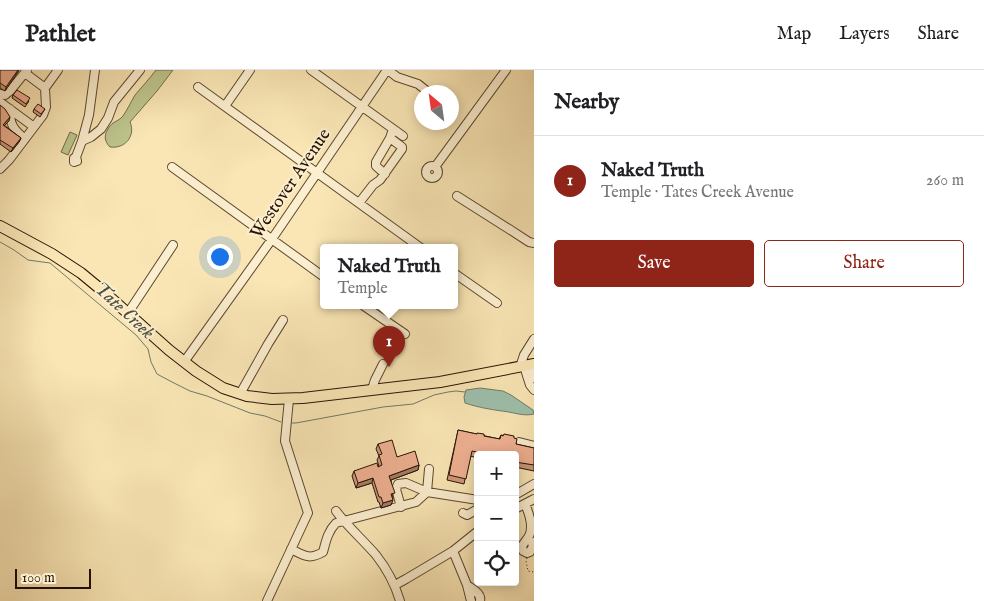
<!DOCTYPE html>
<meta charset="utf-8">
<style>
body{margin:0;font-family:"IM FELL English",serif;background:#f6f6f6;color:#202124}
.controls{position:absolute;right:15px;bottom:15px;display:grid;overflow:hidden;border-radius:5px;box-shadow:0 2px 12px #0003}
.controls button{width:45px;height:45px;display:grid;place-items:center;padding:0;border:0;border-bottom:1px solid #e0e0e0;background:#fff;color:#202124;font:25px sans-serif}
.compass{position:absolute;left:414px;top:15px;width:45px;height:45px;border-radius:50%;background:#fff;box-shadow:0 2px 12px #0003;rotate:331deg}
.scale{position:absolute;left:15px;bottom:12px;width:76px;box-sizing:border-box;padding-left:5px;border:2px solid #271305;border-top:0;font-size:14px;line-height:18px;white-space:nowrap;color:#271305;-webkit-text-stroke:4px #fcefcf;paint-order:stroke}
.you{position:absolute;left:219px;top:186px;width:18px;height:18px;margin:-12px;border:4px solid #fff;border-radius:50%;background:#1a73e8;box-shadow:0 0 0 8px #1a73e833}
.badge{display:grid;place-items:center;width:32px;height:32px;border-radius:50%;background:#8f2418;color:#fff;font-size:16px;font-weight:700}
.pin{position:absolute;translate:-50% -41px;filter:drop-shadow(0 1px 2px #0008)}
.pin::after{content:'';position:absolute;top:26px;width:18px;height:15px;background:inherit;clip-path:polygon(0 0,100% 0,50% 100%)}
.popup{position:absolute;left:320px;top:174px;width:138px;height:65px;box-sizing:border-box;display:grid;place-content:center;border-radius:5px;background:#fff;filter:drop-shadow(0 1px 4px #0005);font-size:16px;white-space:nowrap;color:#757577}
.popup b{font-size:19px;color:#202124}
.popup::after{content:'';position:absolute;left:50%;top:100%;margin-left:-10px;border:10px solid transparent;border-top-color:#fff}
.list{margin:0;padding:0;list-style:none}
h2{display:flex;justify-content:space-between;align-items:center;height:65px;margin:0;padding:0 20px;font-size:21px}
h2 small{font-size:16px;font-weight:400;color:#757577}
.list li{display:grid;grid-template-columns:32px 1fr auto;gap:15px;align-items:center;box-sizing:border-box;height:90px;padding:0 20px;border-top:1px solid #e0e0e0}
.list b{display:block;font-size:19px;white-space:nowrap}
.list p{margin:0;font-size:16px;white-space:nowrap;color:#757577}
.list em{font-size:16px;font-style:normal;color:#757577}
.actions{display:flex;gap:10px;padding:15px 20px}
.actions a{flex:1;padding:11px 0;border:1px solid #8f2418;border-radius:5px;text-align:center;font-size:18px;color:#8f2418}
.actions .main{background:#8f2418;color:#fff}
.icon{flex:none;width:28px;height:28px;fill:none;stroke:currentColor;stroke-width:2;stroke-linecap:round;stroke-linejoin:round}
.map{position:relative;flex:none;width:534px;height:531px;overflow:hidden}
header{display:flex;align-items:center;gap:30px;box-sizing:border-box;height:70px;padding:0 25px;background:#fff;border-bottom:1px solid #e0e0e0}
header strong{font-size:24px}
nav{display:flex;gap:28px;margin-inline-start:auto;font-size:18px}
main{display:flex}
aside{flex:1;background:#fff}
.map>svg:first-child{display:block}
.green{fill:#bec58e;stroke:#726c4a}
.water{fill:#9ec0ad;stroke:#6e7b6a}
.lines{fill:none;stroke-linecap:round;stroke-linejoin:round}
.stream{stroke:#6e7b6a;stroke-width:1}
.minor-casing{stroke:#5c4831;stroke-width:10}
.major-casing{stroke:#271305;stroke-width:12}
.path{stroke:#271305;stroke-width:1;stroke-dasharray:1 2.5;stroke-linecap:butt}
.minor{stroke:#fcefcf;stroke-width:8}
.major{stroke:#fae6b5;stroke-width:10}
.wall{fill:#ce987e;stroke:#271305}
.shaded-wall{fill:#a77c67;stroke:#271305}
.building{fill:#efb193;stroke:#271305}
.labels{text-anchor:middle;dominant-baseline:central;stroke-width:4;stroke-linejoin:round;paint-order:stroke}
.street-label{font-size:18px;fill:#271305;stroke:#fcefcf}
.water-label{font-size:19px;font-style:italic;fill:#515040;stroke:#fcefcf}
</style>
<header>
<strong>Pathlet</strong>
<nav><a>Map</a><a>Layers</a><a>Share</a></nav>
</header>
<main>
<div class="map">
<svg width="534" height="531" viewBox="0 0 534 531">
<rect width="100%" height="100%" fill="#fae6b5"/>
<filter id="stains"><feTurbulence type="fractalNoise" baseFrequency=".004" numOctaves="4"/><feColorMatrix values="0 0 0 0 .2 0 0 0 0 .09 0 0 0 0 .02 0 0 0 .5 -.17"/></filter>
<radialGradient id="worn" r=".72"><stop offset=".6" stop-color="#630" stop-opacity="0"/><stop offset="1" stop-color="#630" stop-opacity=".3"/></radialGradient>
<path class="green" d="M156,0H173L157,21L130,52C136,66 125,79 110,77C104,71 104,65 108,59C112,51 118,52 123,46C127,40 131,32 135,25C142,17 149,9 156,0Z
M70,62L77,65L68,85L61,82Z"/>
<path class="water" d="M480,318L503,321L511,325L533,340L534,344C526,346 518,344 509,342C494,340 480,338 465,333L464,327L466,320Z"/>
<g class="lines">
<path class="stream" d="M0,172L14,180L28,190L50,193L136,265L148,279L151,292L157,304L174,313L190,321L207,326L250,343L265,346L281,352
M292,353H296L383,337L413,334L434,325L448,322L456,321L465,322"/>
<g class="minor-casing">
<path id="minor" d="M311,0L403,66
M388,0L397,7L418,14L428,22
M25,3L45,18
M198,17L421,178
M0,24L5,25L10,21L27,0
M0,32L34,57
M225,36L250,0
M10,39C9,54 14,60 25,69
M82,71L89,45L95,0
M76,87L74,88V92L77,91L76,87L82,71L91,67L101,59L108,48L114,32L140,0
M426 102a6 6 0 1 1 12 0a6 6 0 1 1-12 0Z
M172,97L324,207
M435,97L506,0
M0,99L9,90L43,45L46,37L45,18L58,0
M385,104L376,96V92L390,68
M457,126L509,159L529,172L534,173
M359,133L373,115L380,110L402,79V77L390,68L393,59
M454,203L497,233
M364,236L405,264
M128,243L173,175
M184,292L272,169L387,0
M531,295L534,308
M524,296L530,315L534,320
M520,297L524,285L534,269
M372,319L375,310L383,294
M240,324L268,274L283,250
M519,372L534,376
M515,425L534,414
M525,434C529,443 534,456 529,466C527,469 524,473 522,476L523,481L527,483L530,482L533,476L532,473L534,472
M401,437L396,419L398,414L406,413L427,422L478,430
M515,439L534,429
M336,441C348,457 363,470 376,485C387,499 395,514 400,531
M463,443L467,445L478,439
M291,479C305,486 309,490 323,482C326,471 328,461 336,453L416,432L427,422L429,399
M453,481L467,515
M395,515L406,509L453,481L478,461
M267,531L308,443L285,371L289,329
M471,531L467,515C472,519 482,523 480,531"/>
</g>
<g class="major-casing">
<path id="major" d="M0,156L52,184L81,203L104,222L169,280L196,301L223,318L247,326L272,329L303,328L440,312L534,294"/>
</g>
<path class="path" d="M527,488L526,491L528,501L534,502"/>
<use href="#minor" class="minor"/>
<use href="#major" class="major"/>
</g>
<path class="wall" d="M0,0H19L5,21L0,18Z
M13,25L29,31L25,37L12,28Z
M0,35L9,51L4,55L21,68L19,72L11,82L0,74Z
M34,39H45L40,47L33,42Z
M458,360L499,369L501,365L514,368L516,374L534,378V401L515,397V385H478V388L470,386L464,414L447,410L457,365Z
M378,374L397,387L419,395L418,400L391,410L393,428L391,435L381,438L379,432H378L372,413L356,418L352,406L354,401L379,396L377,390L379,386L376,379Z"/>
<path class="shaded-wall" d="M18,0V2L5,21L6,17Z
M10,47L9,51L2,58L3,55Z
M21,68L19,72L11,82L13,78Z
M419,395L418,400L388,411L389,406Z
M373,408L372,413L356,418L358,413Z
M393,430L391,435L381,438L383,433Z"/>
<path class="building" d="M0,0H18L6,17L0,13Z
M17,20L30,28L26,34L13,25Z
M38,34L45,39L41,44L34,39Z
M0,35L5,39L10,47L3,55L21,68L13,78L0,70Z
M458,360L477,364V363L484,364V366L500,369L501,365L503,366L504,364L514,366V368L517,369L516,374L534,378V395L515,392V385H490L472,381L466,409L449,405Z
M392,370L397,387L415,381L419,395L389,406L395,423L391,424L393,430L383,433L381,427H379L373,408L358,413L354,401L377,393L378,397L382,395L379,385L382,384L378,374Z"/>
<g class="labels">
<g class="street-label">
<text transform="translate(291 114) rotate(-56)">Westover Avenue</text>
</g>
<g class="water-label">
<text transform="translate(124 241) rotate(43)">Tate Creek</text>
</g>
</g>
<rect width="100%" height="100%" filter="url(#stains)"/>
<rect width="100%" height="100%" fill="url(#worn)"/>
</svg>
<div class="controls">
<button>+</button>
<button>−</button>
<button><svg class="icon" aria-label="locate" viewBox="0 0 24 24"><circle cx="12" cy="12" r="6"/><path d="M12 2v4M12 18v4M2 12h4M18 12h4"/></svg></button>
</div>
<svg class="compass" viewBox="-18 -18 36 36"><path d="M0-13l5 13h-10z" fill="#e53935"/><path d="M0 13l5-13h-10z" fill="#757577"/></svg>
<div class="scale">100 m</div>
<div class="you"></div>
<div class="pin badge" style="left:389px;top:297px">1</div>
<div class="popup"><b>Naked Truth</b>Temple</div>
</div>
<aside>
<h2>Nearby<small></small></h2>
<ul class="list">
<li><span class="badge">1</span><div><b>Naked Truth</b><p>Temple · Tates Creek Avenue</p></div><em>260 m</em></li>
</ul>
<div class="actions"><a class="main">Save</a><a>Share</a></div>
</aside>
</main>
